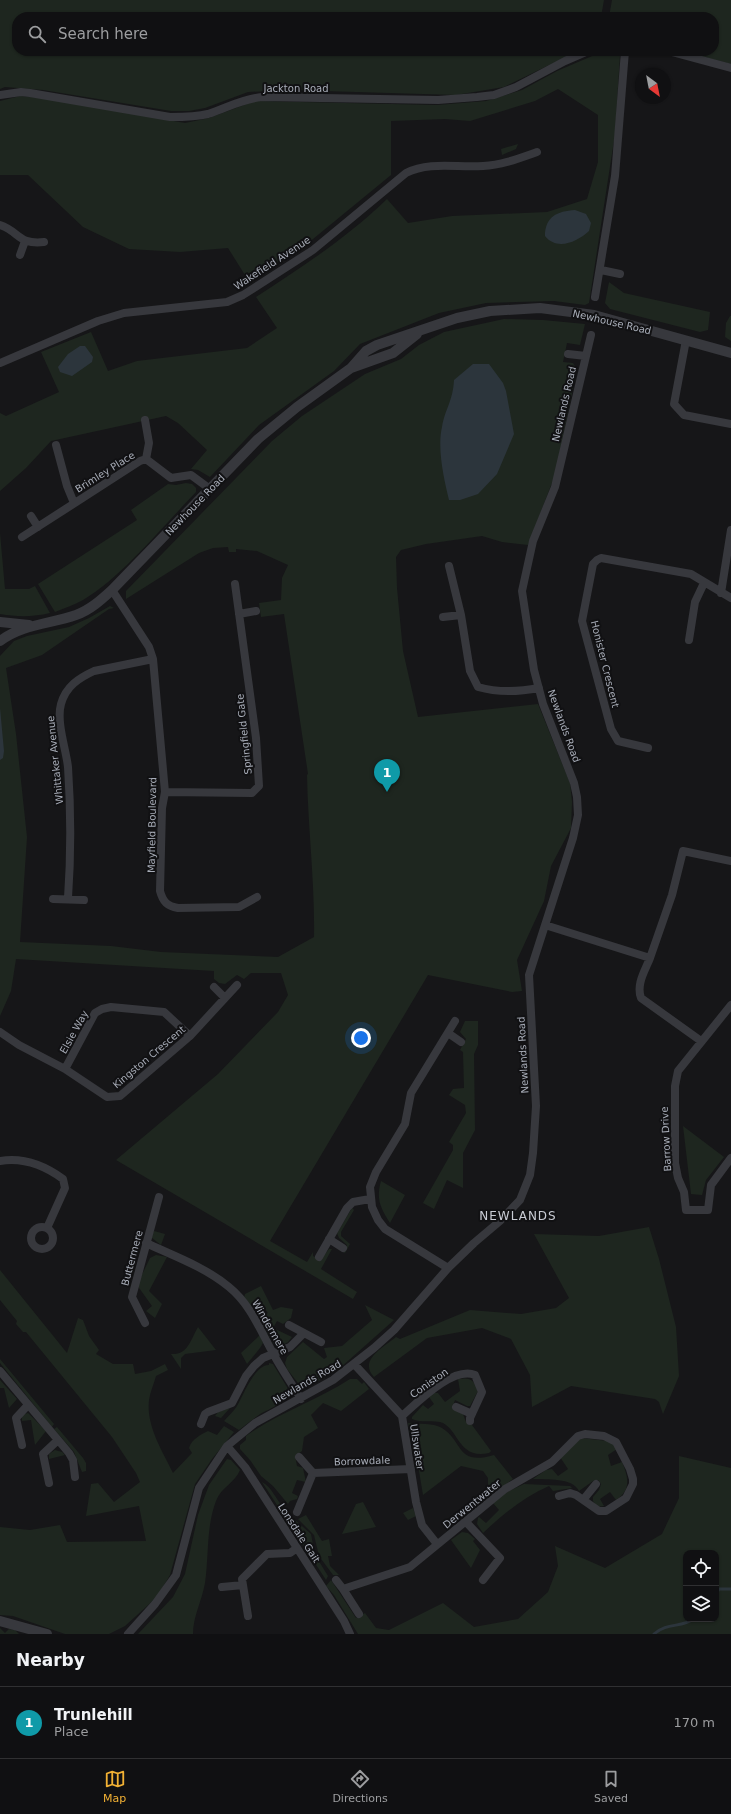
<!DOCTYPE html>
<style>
body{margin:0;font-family:"DejaVu Sans",sans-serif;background:#19191b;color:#f1f3f6}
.controls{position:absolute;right:12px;bottom:12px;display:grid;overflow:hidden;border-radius:8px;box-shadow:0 1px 3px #0004}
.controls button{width:36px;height:36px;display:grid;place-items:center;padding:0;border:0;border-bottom:1px solid #303032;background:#101012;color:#f1f3f6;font:20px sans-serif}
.compass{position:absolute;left:635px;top:68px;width:36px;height:36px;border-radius:50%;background:#101012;box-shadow:0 1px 3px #0004;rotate:148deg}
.you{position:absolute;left:361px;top:1038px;width:14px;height:14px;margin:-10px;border:3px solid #fff;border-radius:50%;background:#1a73e8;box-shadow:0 0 0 6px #1a73e833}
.badge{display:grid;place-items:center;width:26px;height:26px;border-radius:50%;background:#f2b134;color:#fff;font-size:13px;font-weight:700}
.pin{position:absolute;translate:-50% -33px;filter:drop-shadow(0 1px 2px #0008)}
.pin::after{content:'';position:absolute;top:21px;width:14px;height:12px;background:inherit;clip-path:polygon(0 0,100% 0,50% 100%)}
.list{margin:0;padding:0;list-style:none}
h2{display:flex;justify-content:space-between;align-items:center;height:52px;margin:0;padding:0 16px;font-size:17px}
h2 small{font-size:13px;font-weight:400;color:#9c9d9f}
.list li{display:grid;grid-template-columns:26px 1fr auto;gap:12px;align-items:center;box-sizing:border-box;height:72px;padding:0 16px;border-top:1px solid #303032}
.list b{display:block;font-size:15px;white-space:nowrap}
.list p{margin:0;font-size:13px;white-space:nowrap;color:#9c9d9f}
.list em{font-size:13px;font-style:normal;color:#9c9d9f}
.icon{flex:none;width:22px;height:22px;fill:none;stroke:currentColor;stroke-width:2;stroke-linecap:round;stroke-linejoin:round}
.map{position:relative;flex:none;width:731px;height:1634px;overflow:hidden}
.search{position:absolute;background:#101012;box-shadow:0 1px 3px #0004;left:12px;right:12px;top:12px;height:44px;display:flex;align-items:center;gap:10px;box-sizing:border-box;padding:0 14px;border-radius:16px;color:#9c9d9f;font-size:15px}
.sheet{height:124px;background:#101012}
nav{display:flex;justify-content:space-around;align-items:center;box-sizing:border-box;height:56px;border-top:1px solid #303032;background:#101012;font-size:11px;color:#9c9d9f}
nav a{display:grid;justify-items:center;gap:2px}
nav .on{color:#f2b134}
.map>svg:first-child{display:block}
.green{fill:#1e261f;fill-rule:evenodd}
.water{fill:#2c353c}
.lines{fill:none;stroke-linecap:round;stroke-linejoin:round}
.stream{stroke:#2c353c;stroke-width:3}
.minor{stroke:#37383d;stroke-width:8}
.tertiary{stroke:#37383d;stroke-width:10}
.labels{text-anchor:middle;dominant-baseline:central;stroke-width:4;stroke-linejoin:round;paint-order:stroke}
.street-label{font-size:10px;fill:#a8adb8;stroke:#111113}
.quarter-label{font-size:12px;letter-spacing:1px;fill:#c9ccd4;stroke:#111113}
</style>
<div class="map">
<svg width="731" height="1634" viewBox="0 0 731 1634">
<rect width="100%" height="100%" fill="#161618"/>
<path class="green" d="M0,0H604L601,17H17V51H578L504,87L456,95L290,90L248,92L205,108L189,111H171L43,90L5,87L0,89Z
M612,0H731V64L681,51H714V17H609Z
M604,51H617L620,55L615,134L589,303L585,305L554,301L486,303L439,313L360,344L334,371L259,425L210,477L198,470L191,469L207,450L178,423L166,416L51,441L26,468L0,491V413L6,416L59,392L41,352L91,332L108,371L137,361L247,348L277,328L256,297C302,267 348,237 387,199L408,223L452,216L547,212L587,199L598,162V115L558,89L535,101L470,121L445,119L391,121V175L313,239L250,283L228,248L180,252L129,249L83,227L28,175H0V101L20,96L45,98L185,123L209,118L255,101L437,105L486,101L522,90L557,71Z
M518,144L516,149L502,155L501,149Z
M609,282L624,293L710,312L708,330L700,332L610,309L605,303Z
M730,316H731V341L725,337L726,323Z
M504,319L543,320L585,324L580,345L567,343L563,362L573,363L577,369L555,475L528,545L502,542L482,536L426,544L401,550L396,557L397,588L403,651L418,717L538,704L570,783L572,802L571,828L551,866L544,901L517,960L522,991L512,992L428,975L270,1241L307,1262L313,1252V1256L320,1260L329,1249H332L321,1269L357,1292L353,1299L116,1160L218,1074L278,1012L288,995L281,973H251L244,979L237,975L225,984L219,983L214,979V971L16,959L11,991L0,1016V656L14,641L27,636L69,627L89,618L110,606L114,608L109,609L42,655L6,668L16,734L27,837L20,942L111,946L161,952L278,957L314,937C315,883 308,829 307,775L308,774L284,614L261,617L259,603L281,600L282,578L288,565L257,551L236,549V552H229L228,547L213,548L199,553L126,599V591L272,441L302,416L365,374L401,359L419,345L444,332Z
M186,483L192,484L196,488V492C163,526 122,577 83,600C74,605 64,608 55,612L38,584L137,520L131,510L168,484L176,485Z
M0,533L5,589H29L35,586L50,613C33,617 18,617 0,614Z
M465,1021H478V1045L474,1054L475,1130L463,1153V1188L447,1180L434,1209L423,1203L453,1150V1145L449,1142L466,1113L465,1105L449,1095L453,1089L464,1088L463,1052L460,1050L466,1039L460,1032Z
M683,1126L724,1157L706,1180L702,1195L691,1194Z
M381,1181L405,1195L390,1223C380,1207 376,1199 381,1181Z
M352,1208L354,1210L341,1232V1236L350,1244L345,1253L343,1252L347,1245L339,1238L337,1233Z
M649,1227L659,1259L676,1327L679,1376L663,1414L659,1402L655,1399L571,1386L532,1407L530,1375L511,1339L482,1328L427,1338L374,1377C358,1360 384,1347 396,1337L400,1339L470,1310L521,1314L556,1308L569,1298L534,1234L599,1236Z
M154,1231L165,1234L161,1245L152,1238V1234Z
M156,1255L167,1257L149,1291L162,1304L155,1318L146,1311L152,1306L137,1285L150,1258Z
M0,1270L67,1353L78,1318L83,1320L89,1336L99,1350L96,1354L113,1364H133L135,1374L151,1371L165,1364L168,1370L156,1376C154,1384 150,1392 149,1400C146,1426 162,1450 173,1473L192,1453L189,1448C192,1439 200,1435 208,1431L217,1435L224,1426L234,1432L212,1459L195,1484L170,1575L157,1597L125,1626L109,1634H65L13,1616L0,1615V1527L30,1530L60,1525L67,1542L146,1541L139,1506L86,1516L91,1484L98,1483L114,1502L140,1482L136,1473L112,1437L26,1332H23L16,1324L17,1321L0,1300Z
M261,1286L273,1310L281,1307L293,1309L291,1318L283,1324L277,1321L273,1328L292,1337L288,1342L279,1347L275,1346L261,1323L262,1316L268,1313L261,1303L254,1307L250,1306L244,1298L245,1294Z
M365,1305L394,1320L340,1368L307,1388L302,1387L298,1383L287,1369L285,1363L287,1357L303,1342L324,1359L327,1357L324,1348L342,1346L372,1320Z
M198,1327L216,1350L185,1354L181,1358V1369L171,1354C188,1355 190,1341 198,1327Z
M260,1335L263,1343L260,1348L247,1364L241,1353Z
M0,1359L54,1424L52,1427L0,1363Z
M269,1363L273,1364L287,1387C291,1402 270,1408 260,1414C253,1419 246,1425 239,1430L224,1421C228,1416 233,1412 237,1406C243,1396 255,1364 269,1365Z
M350,1379H357L362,1384L364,1382L369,1389L341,1411L323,1403L311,1415L318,1428L304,1437L302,1451L295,1456L297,1466L303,1468L306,1482L297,1480L292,1493L298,1496L297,1499L290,1501L288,1504L273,1486L261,1476L250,1460L240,1449V1445L246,1440V1436C278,1413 316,1401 350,1379Z
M458,1379C471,1377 474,1380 478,1391L470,1406H467L455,1400L452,1408L463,1414L466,1422L472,1425L491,1451L489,1453C457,1460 459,1427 440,1422C431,1420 422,1423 412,1419V1417L423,1405L428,1409L434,1404L429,1397L433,1393H438L445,1402L460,1391Z
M0,1380L17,1399L9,1408L4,1388H0Z
M230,1408L221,1418L215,1416L218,1412Z
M28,1413L46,1431L35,1445L31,1420L22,1421V1415Z
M408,1423C417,1424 435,1423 442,1428C464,1442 456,1466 494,1455L513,1479L489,1496L484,1491L488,1487V1478L483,1471L461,1466L423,1495L414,1441L410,1435Z
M57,1427L83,1458L86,1463V1471L82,1472L74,1452L54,1429Z
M581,1438L608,1441L614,1444L617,1449L608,1455L611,1466L622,1462C628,1476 632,1490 616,1500L610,1492L600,1499L604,1506L597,1507L593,1501V1497L599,1490L601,1484L598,1480L593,1481L579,1491C572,1477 547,1480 533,1479L546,1470L552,1469L558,1476L568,1469L560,1457Z
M55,1450L62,1452L65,1455L49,1459V1454Z
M679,1456L731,1468V1634H358L334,1595L326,1586L331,1580L356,1618L365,1613L376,1628L389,1630L443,1603L474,1627L518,1619L548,1592L558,1566L555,1546L605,1568L662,1534L679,1498ZM686,1553H716V1619H686Z
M227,1459L231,1460L240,1470C235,1483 221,1487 216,1501C206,1527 209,1557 205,1583C202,1601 193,1616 193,1634H138L173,1597L185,1574L198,1515L209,1485Z
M262,1482C272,1487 276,1500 284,1508C292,1518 302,1526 311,1534L315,1555L328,1576L326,1580Z
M524,1484L570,1486L572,1488L553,1491L549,1486C524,1497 503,1514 483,1533L477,1524L478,1518L479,1517L486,1523L499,1510L493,1503L505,1493Z
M363,1502L376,1527L342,1534L356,1504Z
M413,1508L416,1516L408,1520L403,1513Z
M306,1515L322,1541L329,1539L332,1556H328L330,1566L339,1575H333L319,1556L314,1535L298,1519Z
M462,1532L468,1533L475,1539L473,1541L480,1550L471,1568L451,1540Z
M0,1628L5,1633L9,1629L15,1630L19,1634H0Z"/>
<path class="water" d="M575,210L586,214L591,223L589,231C577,242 557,251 545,236C545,217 557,211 575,210Z
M80,346H85L93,357L92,362L72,376L60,372L58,367L68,354Z
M473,364H489L503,383L506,391L514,434L497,474L478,494L460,500H449C444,479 437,449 442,427C445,409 453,401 454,380Z
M0,708L4,751L3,758L0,760Z"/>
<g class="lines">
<path class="stream" d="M716,1594L719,1589H731
M654,1634C667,1622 682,1628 693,1619"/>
<path class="minor" d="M668,51L731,68
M0,95L21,92L30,93L170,117C183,117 196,117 208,114C227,108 241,99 262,97L438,100L477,97L494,95L516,87L565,61L588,51
M0,225C19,231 18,245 44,242
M20,255L25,241
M601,270L620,274
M595,297L615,176L625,51
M686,340L674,404L684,415L731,424
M568,354L586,356
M0,363L98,321L124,313L227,302L243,295L313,250L406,173C430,161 457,168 483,166C502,165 520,158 537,152
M145,420L149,443L146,459
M56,445L67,486L74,503
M31,516L38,527
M22,537L140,461L146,459L171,478L191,475L210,489
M449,566L461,615L470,671L478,687C499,693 518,692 539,688
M112,590L149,647L153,659L165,792L162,808L160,891C163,902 167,906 178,908L239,907L257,897
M721,593L731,530
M239,614L256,611
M443,617L461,615
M689,640L695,602L704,583
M648,748L618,741L611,729L582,621L593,564L597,560L601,558L691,574L731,598
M165,792L252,793L259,786L256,738L235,584
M68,898C71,855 71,811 68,767C66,749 56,722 61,704C66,686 79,678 94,671L153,659
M53,899L84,900
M545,925L650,958L672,895L683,851L731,861
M650,958C645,971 636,984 641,998L701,1041
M214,987L225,998
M731,1005L678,1071L675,1086V1163L678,1178L684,1192L686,1210H708L711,1185L731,1158
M0,1032L19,1045L65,1069L107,1097L120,1096L190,1036L237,985
M448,1033L461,1042
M65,1069L95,1013L102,1009L111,1007L164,1012L190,1036
M0,1161C24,1157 44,1165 63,1179L65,1188L47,1228
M31 1238a11 11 0 1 1 22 0a11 11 0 1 1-22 0Z
M329,1239L343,1248
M146,1243C174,1256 205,1267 229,1287C251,1305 260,1330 274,1355C282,1370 292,1384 301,1399
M319,1257L347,1208L353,1202L370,1199
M448,1268L385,1229L378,1220L372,1207L370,1187L376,1172L405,1124L411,1093L455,1021
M145,1323L132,1297L159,1197
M289,1325L321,1342
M355,1365L402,1416L416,1502L422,1525L437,1544
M0,1371L69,1453L73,1460L75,1477
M456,1407L472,1414
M402,1416C418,1402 453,1366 475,1375L482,1392L470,1418V1421
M201,1424L205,1414L208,1412L232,1403L246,1376L254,1366L263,1358L290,1347L303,1334
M22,1445L16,1418L28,1405
M227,1446L245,1467L344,1621L350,1634
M299,1457L313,1473
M49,1483L43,1454L58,1440
M583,1500L596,1484
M297,1512L313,1473L411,1469
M466,1522L500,1558L483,1580
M336,1580L343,1589
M222,1587L243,1585
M359,1614L343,1589L410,1567L505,1489L552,1462L578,1436L585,1434L604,1436L616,1442L630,1469L633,1479V1484L626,1498L606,1511H599L576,1495L570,1493L559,1496
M248,1616L242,1579L267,1554L290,1553L297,1548
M128,1634L155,1604L176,1575L199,1488L227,1446L255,1423L333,1380L374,1348L394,1330L448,1268L474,1243L500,1221L520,1200L530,1175L533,1153L536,1106L529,975L573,838L578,815L577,797L574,783L543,704L534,670L522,591L533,541L555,487L591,335"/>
<path class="tertiary" d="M351,368L393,353L417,334
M0,622L29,625
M0,641C23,624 50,624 76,615C90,610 101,600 112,590L258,439L297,407L351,368L366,351L377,345L457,318L490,311L540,308L594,315L731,353
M0,1621L47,1634"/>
</g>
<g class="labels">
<g class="street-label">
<text x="296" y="88">Jackton Road</text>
<text transform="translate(272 263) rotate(-33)">Wakefield Avenue</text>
<text transform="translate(612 322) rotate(13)">Newhouse Road</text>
<text transform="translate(564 404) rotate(-77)">Newlands Road</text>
<text transform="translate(105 472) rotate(-32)">Brimley Place</text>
<text transform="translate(195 505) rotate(-46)">Newhouse Road</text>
<text transform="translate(605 664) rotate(76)">Honister Crescent</text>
<text transform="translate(564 726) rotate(70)">Newlands Road</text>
<text transform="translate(244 734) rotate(-96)">Springfield Gate</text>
<text transform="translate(55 760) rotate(-96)">Whittaker Avenue</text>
<text transform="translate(152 825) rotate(-89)">Mayfield Boulevard</text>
<text transform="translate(74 1032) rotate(-61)">Elsie Way</text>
<text transform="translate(523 1055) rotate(-93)">Newlands Road</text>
<text transform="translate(149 1057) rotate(-40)">Kingston Crescent</text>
<text transform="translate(666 1139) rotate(-93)">Barrow Drive</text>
<text transform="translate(132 1258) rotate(-75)">Buttermere</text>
<text transform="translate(270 1327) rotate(60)">Windermere</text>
<text transform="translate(307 1382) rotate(-30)">Newlands Road</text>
<text transform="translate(429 1383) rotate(-35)">Coniston</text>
<text transform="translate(417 1447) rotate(81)">Ullswater</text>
<text transform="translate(362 1461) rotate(-2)">Borrowdale</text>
<text transform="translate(472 1504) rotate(-39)">Derwentwater</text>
<text transform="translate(299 1533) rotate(57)">Lonsdale Gait</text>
</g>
<g class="quarter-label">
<text x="518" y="1216">NEWLANDS</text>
</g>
</g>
</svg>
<div class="controls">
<button><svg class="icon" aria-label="locate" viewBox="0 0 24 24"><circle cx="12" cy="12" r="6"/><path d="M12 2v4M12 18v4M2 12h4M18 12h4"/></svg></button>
<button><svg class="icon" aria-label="layers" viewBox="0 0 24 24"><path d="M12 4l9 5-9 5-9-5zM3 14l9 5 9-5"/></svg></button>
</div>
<svg class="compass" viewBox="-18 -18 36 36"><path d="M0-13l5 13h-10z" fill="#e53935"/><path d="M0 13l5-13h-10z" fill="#9c9d9f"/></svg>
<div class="you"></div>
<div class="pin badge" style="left:387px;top:792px;background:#0f9aa8">1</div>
<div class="search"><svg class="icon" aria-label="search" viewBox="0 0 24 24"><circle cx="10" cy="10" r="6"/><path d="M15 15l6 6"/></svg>Search here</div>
</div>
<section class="sheet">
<h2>Nearby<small></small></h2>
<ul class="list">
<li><span class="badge" style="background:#0f9aa8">1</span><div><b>Trunlehill</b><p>Place</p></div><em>170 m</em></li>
</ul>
</section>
<nav>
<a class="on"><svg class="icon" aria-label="map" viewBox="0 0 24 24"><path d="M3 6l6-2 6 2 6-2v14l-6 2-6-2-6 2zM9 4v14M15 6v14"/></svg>Map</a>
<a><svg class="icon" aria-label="directions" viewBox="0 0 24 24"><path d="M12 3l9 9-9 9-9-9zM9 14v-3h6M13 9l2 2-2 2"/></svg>Directions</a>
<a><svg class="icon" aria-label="saved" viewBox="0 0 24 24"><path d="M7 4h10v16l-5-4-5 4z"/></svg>Saved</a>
</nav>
